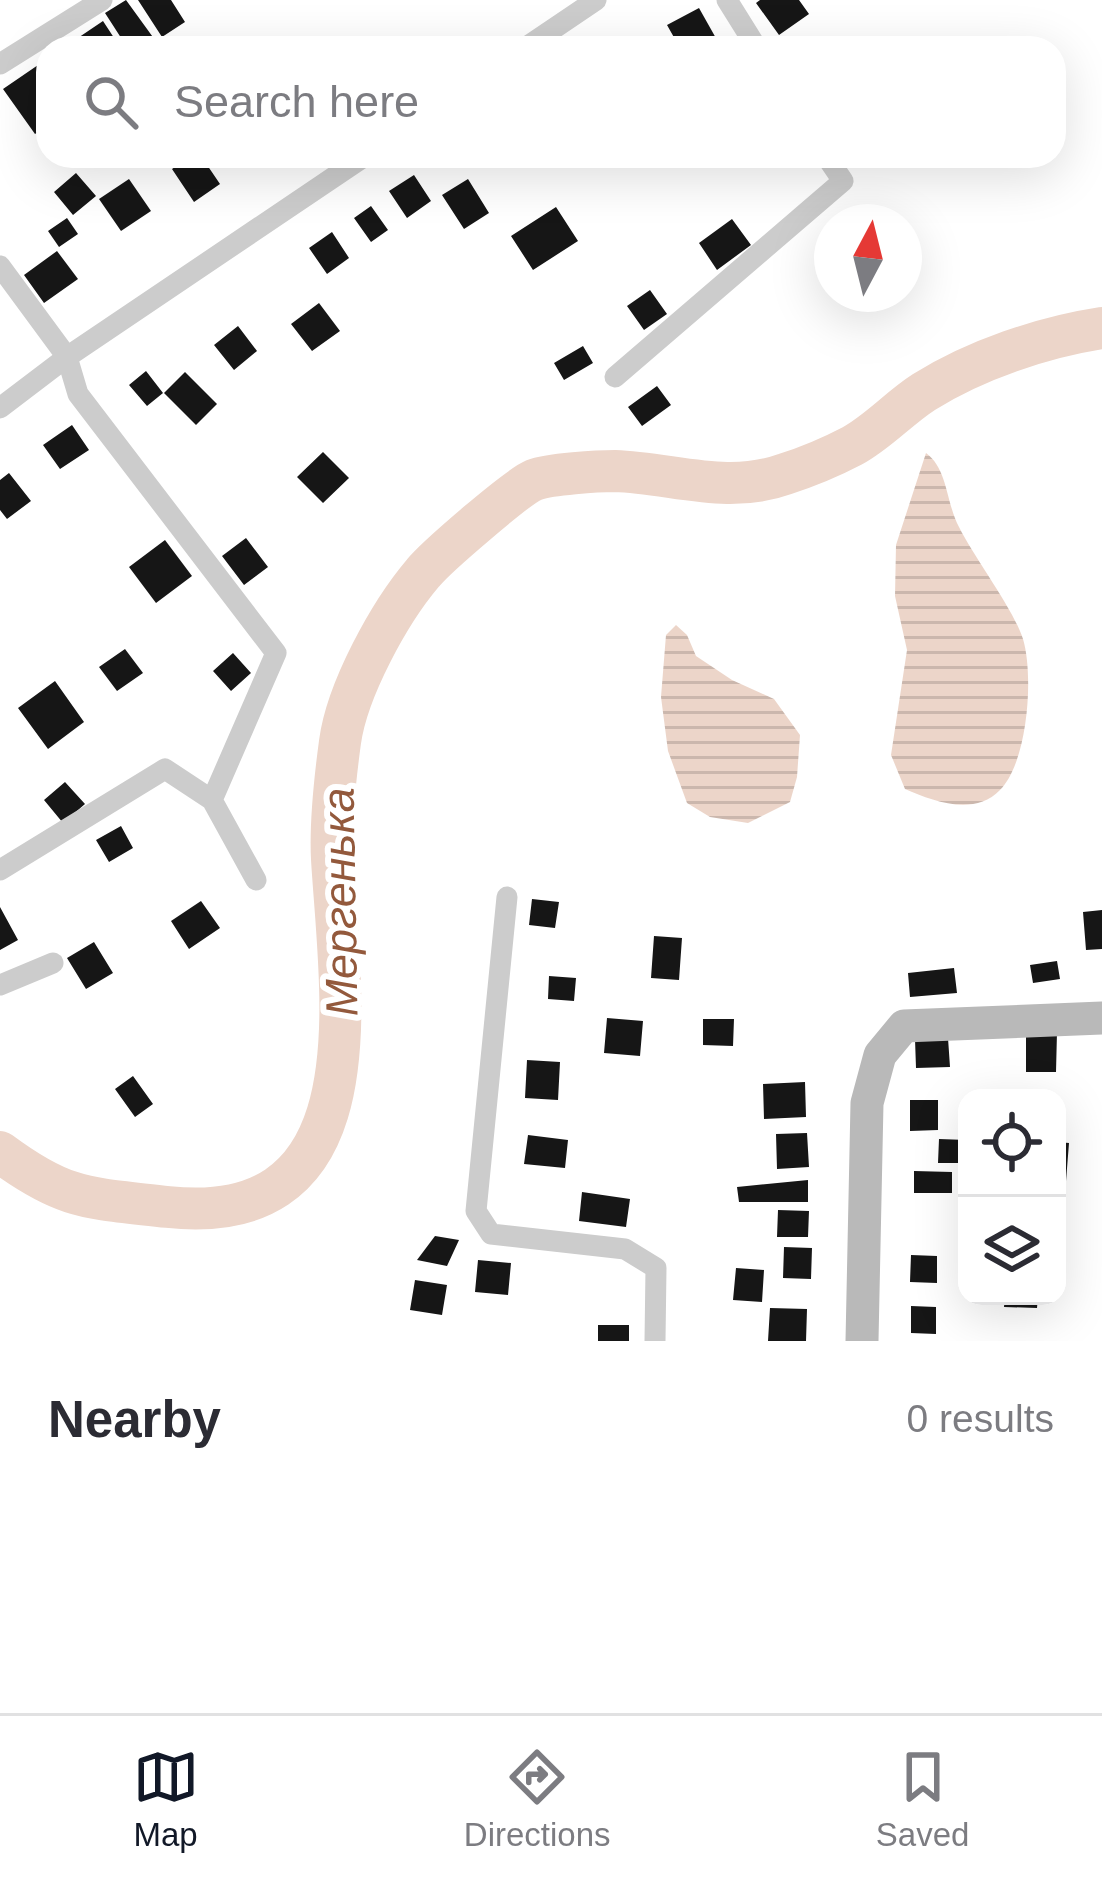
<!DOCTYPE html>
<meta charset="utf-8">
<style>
body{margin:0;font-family:Arial,sans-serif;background:#f2f2f3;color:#2b2b33}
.controls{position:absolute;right:36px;bottom:36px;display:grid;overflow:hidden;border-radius:24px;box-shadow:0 12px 48px #0002}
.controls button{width:108px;height:108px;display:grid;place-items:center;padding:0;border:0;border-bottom:3px solid #e1e1e2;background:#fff;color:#2b2b33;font:60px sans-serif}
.compass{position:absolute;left:814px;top:204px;width:108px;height:108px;border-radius:50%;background:#fff;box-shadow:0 12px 48px #0002;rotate:7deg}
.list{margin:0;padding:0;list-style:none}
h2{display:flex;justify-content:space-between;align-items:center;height:156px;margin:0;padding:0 48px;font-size:51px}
h2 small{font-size:39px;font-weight:400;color:#7c7c81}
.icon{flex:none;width:66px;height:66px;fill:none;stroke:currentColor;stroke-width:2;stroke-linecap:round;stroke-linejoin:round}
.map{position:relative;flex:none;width:1102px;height:1341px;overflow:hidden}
.search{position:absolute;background:#fff;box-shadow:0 12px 48px #0002;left:36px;right:36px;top:36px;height:132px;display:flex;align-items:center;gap:30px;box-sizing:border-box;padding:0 42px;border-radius:36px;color:#7c7c81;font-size:45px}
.sheet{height:372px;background:#fff}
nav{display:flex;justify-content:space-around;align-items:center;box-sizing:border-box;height:168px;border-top:3px solid #e1e1e2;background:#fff;font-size:33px;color:#7c7c81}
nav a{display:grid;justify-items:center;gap:6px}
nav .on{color:#111827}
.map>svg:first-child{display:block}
.water{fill:url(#water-rules)}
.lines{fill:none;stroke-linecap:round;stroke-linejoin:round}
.river{stroke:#ecd5c9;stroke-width:42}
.building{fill:#161616}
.minor{stroke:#ccc;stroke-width:21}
.secondary{stroke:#b9b9b9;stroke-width:33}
.labels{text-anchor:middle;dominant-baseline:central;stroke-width:12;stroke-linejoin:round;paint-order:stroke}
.water-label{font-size:45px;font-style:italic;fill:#93593c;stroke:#fff}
</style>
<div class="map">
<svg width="1102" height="1341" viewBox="0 0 1102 1341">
<defs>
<pattern id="water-rules" width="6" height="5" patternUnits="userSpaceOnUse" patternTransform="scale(3)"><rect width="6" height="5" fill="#ecd5c9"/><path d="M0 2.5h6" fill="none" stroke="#cbb7ad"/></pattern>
</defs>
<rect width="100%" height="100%" fill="#fff"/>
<path class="water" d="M926,453C948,469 946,503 959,527C975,559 1013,608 1023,639C1034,675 1028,762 1000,790C974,817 933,801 905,789L891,755L907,650L895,596L896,545Z
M676,625L687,635L696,656L732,680L774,699L800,735L797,777L790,802L748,823L710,817L687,803L668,751L661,697L666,635Z"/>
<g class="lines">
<path class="river" d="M0,1152C66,1201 89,1198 168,1207C381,1230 340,994 332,859C330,822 335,779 340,742C347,690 389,613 423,573C436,557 517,487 534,480C550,474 598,471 615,471C673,473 727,495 785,474C807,467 831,457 852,446C878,432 899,408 924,392C975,360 1043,337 1102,328"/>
</g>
<path class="building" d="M126,0L155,40L142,48H63L103,21L120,47L125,44L105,13Z
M138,0H171L185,22L162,37Z
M760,0H799L809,14L779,35L756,3Z
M699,8L717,40L703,48H680L667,25Z
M41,63L48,73V125L35,134L3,89Z
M191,156H201L220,184L194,202L172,169Z
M76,173L96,196L73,215L54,192Z
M414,175L431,201L407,218L389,191Z
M129,179L151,211L121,231L99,199Z
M468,179L489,213L464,229L442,195Z
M371,206L388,230L371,242L354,218Z
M556,207L578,241L533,270L511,236Z
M67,218L78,234L59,247L48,231Z
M732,219L751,245L717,270L699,243Z
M332,232L349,258L327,274L309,248Z
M57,251L78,279L44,303L24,275Z
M650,290L667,314L644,330L627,306Z
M319,303L340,331L312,351L291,324Z
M238,326L257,351L234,370L214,345Z
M583,346L593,363L564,380L554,363Z
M146,371L163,393L147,406L129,385Z
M185,372L217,404L196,425L164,393Z
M657,386L671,405L642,426L628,407Z
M72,425L89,450L60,469L43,445Z
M323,452L349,478L323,503L297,477Z
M9,473L31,501L7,519L0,510V480Z
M246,538L268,567L244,585L222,556Z
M165,540L192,576L156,603L129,567Z
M125,649L143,673L117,691L99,667Z
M233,653L251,673L231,691L213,671Z
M55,681L84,722L48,749L18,708Z
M65,782L85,804L63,823L44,800Z
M121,826L133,848L109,862L96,840Z
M532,899L559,902L555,928L529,925Z
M201,901L220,928L189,949L171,921Z
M0,907L18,940L0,950Z
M1102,910V949L1086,950L1083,912Z
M654,936L682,938L679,980L651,978Z
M94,942L113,973L86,989L67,958Z
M1057,961L1060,979L1033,983L1030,965Z
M954,968L957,993L910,997L908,973Z
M549,976L576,978L574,1001L548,999Z
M607,1018L643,1021L640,1056L604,1053Z
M703,1019H734L733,1046L703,1045Z
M1026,1032H1057L1056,1072H1026Z
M948,1038L950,1067L916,1068L915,1039Z
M527,1060L560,1062L558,1100L525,1098Z
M133,1076L153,1104L135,1117L115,1089Z
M805,1082L806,1117L764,1119L763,1084Z
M910,1100H938V1130L910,1131Z
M807,1133L809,1167L777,1169L776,1134Z
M528,1135L568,1140L565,1168L524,1164Z
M939,1139L967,1140V1163H938Z
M1057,1142L1069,1143L1066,1181L1057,1180Z
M914,1171L952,1172V1193H914Z
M808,1180V1202H739L737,1187Z
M582,1192L630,1199L626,1227L579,1221Z
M778,1210L809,1211L808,1237H777Z
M435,1236L459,1240L447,1266L417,1260Z
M784,1247L812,1248L811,1279L783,1278Z
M911,1255L937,1256V1283L910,1282Z
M478,1260L511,1263L508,1295L475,1292Z
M736,1268L764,1270L762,1302L733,1300Z
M415,1280L447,1285L442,1315L410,1310Z
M1005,1296H1038L1037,1308L1004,1307Z
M911,1306L936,1307V1334L911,1333Z
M770,1308L807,1309L806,1341H768Z
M598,1325H629V1341H598Z"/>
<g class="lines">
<path class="minor" d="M727,0L757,48
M525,48L596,0
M0,64L102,0
M0,266L67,357L78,394L276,653L212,800L256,880
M615,377L843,181L826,156
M0,408L67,357L365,156
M0,870L165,769L212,800
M507,897L476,1211L491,1234L625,1249L656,1268L655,1341
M0,985L53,963"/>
<path class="secondary" d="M862,1341L867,1103L880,1055L904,1026L1102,1018"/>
</g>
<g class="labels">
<g class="water-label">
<text transform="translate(340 902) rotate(-91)">Мергенька</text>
</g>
</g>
</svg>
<div class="controls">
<button><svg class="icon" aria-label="locate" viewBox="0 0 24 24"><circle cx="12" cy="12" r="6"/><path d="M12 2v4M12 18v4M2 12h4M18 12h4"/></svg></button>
<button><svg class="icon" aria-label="layers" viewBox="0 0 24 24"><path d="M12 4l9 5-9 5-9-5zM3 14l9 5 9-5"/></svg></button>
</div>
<svg class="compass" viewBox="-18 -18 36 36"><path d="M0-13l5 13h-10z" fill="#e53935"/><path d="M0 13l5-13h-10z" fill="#7c7c81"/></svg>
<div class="search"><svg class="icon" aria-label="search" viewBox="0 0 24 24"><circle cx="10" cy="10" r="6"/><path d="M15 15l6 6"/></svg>Search here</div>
</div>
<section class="sheet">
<h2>Nearby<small>0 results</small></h2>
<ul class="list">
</ul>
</section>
<nav>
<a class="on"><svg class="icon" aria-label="map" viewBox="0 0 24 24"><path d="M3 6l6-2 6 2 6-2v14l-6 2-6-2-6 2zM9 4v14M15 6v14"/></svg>Map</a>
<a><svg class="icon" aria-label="directions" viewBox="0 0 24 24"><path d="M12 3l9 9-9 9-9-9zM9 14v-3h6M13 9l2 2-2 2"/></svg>Directions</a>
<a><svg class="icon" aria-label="saved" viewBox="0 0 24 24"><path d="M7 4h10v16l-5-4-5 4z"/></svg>Saved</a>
</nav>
